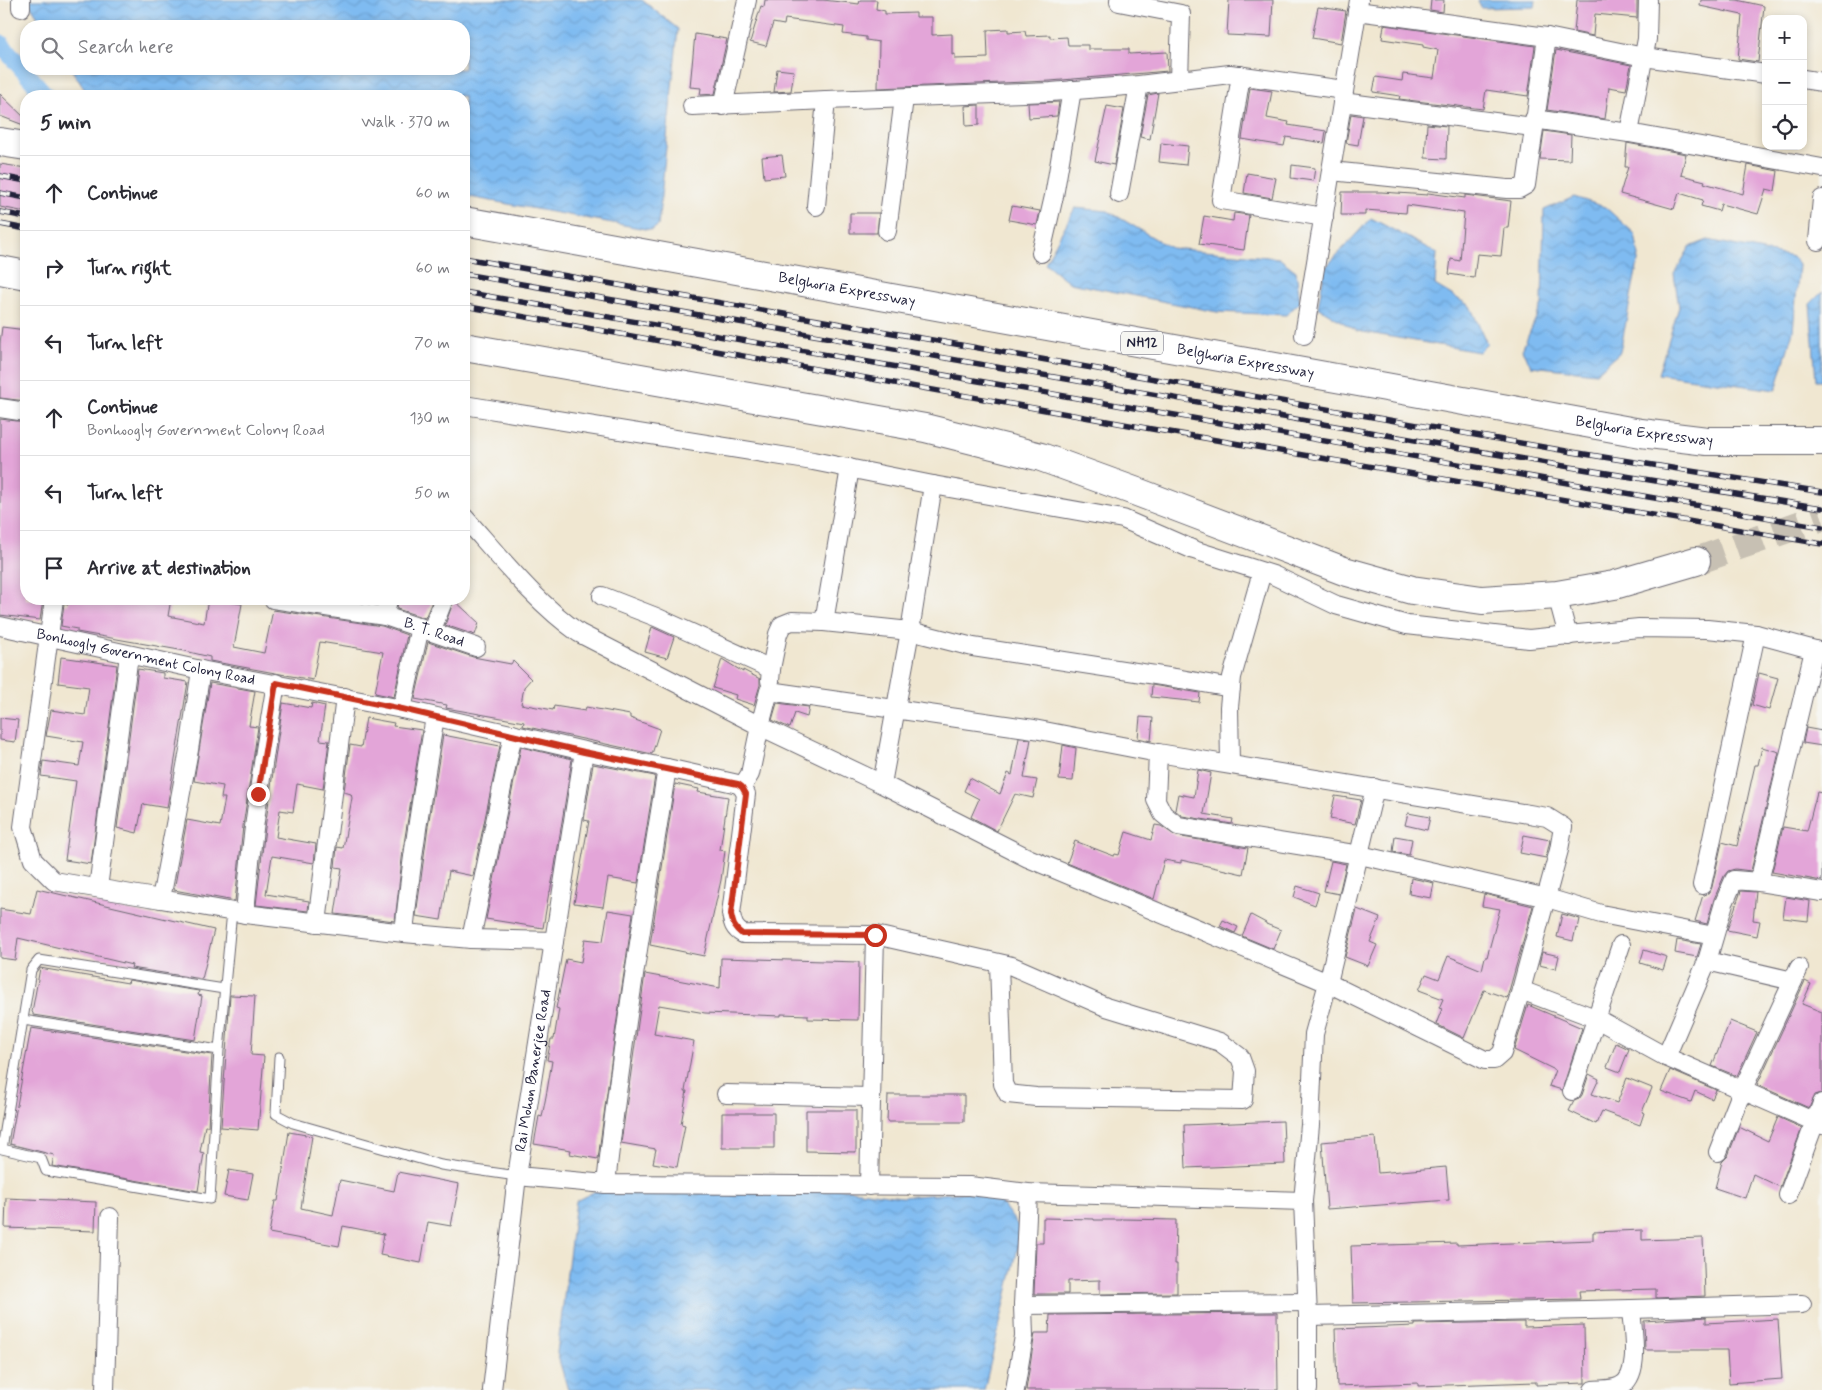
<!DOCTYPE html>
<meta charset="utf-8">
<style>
body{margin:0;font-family:Mynerve,sans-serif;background:#f2f2f3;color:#2b2b33}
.controls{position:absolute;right:15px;top:15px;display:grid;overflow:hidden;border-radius:10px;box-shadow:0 2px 8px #0003}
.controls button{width:45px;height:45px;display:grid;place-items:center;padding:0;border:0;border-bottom:1px solid #e1e1e2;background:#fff;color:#2b2b33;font:25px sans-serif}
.stop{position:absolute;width:15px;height:15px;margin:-11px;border:4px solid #c8321e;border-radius:50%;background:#fff}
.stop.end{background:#c8321e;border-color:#fff;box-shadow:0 1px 5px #0008}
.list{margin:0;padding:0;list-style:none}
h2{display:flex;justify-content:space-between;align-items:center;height:65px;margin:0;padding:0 20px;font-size:21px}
h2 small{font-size:16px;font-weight:400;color:#7c7c81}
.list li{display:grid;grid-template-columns:32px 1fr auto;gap:15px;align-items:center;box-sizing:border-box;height:75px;padding:0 20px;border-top:1px solid #e1e1e2}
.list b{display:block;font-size:19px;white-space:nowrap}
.list p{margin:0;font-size:16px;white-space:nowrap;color:#7c7c81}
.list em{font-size:16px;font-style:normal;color:#7c7c81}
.icon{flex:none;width:28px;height:28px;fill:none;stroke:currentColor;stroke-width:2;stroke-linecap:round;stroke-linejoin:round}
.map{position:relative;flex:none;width:1822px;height:1390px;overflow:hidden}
.search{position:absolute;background:#fff;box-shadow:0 2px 8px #0003;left:20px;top:20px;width:450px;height:55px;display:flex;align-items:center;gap:12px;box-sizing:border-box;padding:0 18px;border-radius:20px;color:#7c7c81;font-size:19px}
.panel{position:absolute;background:#fff;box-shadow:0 2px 8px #0003;left:20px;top:90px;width:450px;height:515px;border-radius:20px}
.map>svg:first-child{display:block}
.water{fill:url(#water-waves);stroke:#506e96}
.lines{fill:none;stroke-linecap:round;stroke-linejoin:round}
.canal{stroke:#7fbbf1;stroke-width:18}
.building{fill:#e3a5d8}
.motorway-tunnel{stroke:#c7c0b3;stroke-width:28;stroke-dasharray:28 14;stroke-linecap:butt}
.service-casing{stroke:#6a6770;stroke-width:11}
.minor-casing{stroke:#6a6770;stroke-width:20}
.motorway-casing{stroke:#6a6770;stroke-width:30}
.service{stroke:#fff;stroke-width:9}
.minor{stroke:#fff;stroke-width:18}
.motorway{stroke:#fff;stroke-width:28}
.rail-casing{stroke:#22223b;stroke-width:5.5}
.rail{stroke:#f6f6f2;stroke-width:4;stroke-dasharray:11;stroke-linecap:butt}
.route{stroke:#c8321e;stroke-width:6}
.labels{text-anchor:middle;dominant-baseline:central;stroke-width:5;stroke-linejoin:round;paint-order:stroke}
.shield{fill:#f6f6f2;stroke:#626272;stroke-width:1}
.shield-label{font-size:14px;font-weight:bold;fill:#22223b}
.street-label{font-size:15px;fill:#22223b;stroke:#f6f6f2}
</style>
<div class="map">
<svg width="1822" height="1390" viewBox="0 0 1822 1390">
<defs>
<pattern id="water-waves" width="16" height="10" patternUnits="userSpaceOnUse" patternTransform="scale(1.25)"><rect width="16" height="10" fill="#7fbbf1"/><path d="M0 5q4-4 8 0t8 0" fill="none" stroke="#6da0d0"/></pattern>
</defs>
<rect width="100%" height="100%" fill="#f6f6f2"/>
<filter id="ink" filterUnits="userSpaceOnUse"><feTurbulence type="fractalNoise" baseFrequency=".02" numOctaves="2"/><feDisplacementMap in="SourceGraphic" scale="10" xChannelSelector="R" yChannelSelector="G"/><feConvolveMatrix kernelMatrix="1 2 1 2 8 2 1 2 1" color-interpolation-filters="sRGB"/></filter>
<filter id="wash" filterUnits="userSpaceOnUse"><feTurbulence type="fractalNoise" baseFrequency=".0096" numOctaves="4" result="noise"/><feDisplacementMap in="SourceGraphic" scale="20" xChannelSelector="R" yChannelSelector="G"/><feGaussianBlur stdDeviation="1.12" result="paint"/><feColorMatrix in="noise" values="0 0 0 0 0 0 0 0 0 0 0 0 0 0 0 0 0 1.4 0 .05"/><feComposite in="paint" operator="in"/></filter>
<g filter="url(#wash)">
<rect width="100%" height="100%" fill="#f0e7d1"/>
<path class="water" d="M29,0H642L678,29L658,226L651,230L464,196V96H89L71,69H464V26H44L29,3Z
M1478,0H1536L1535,7L1481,8Z
M1574,197L1605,207L1635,234L1639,256L1620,352L1596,373L1531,366L1522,350L1542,304L1544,210Z
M1075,208L1108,211L1171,248L1279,258L1296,271L1300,302L1286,315L1217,312L1070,283L1045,263Z
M1371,218L1437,253L1435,285L1470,306L1487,344L1479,352L1357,331L1318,307L1325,268Z
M1708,240L1793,257L1799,265L1793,331L1776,390L1658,374L1679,307L1674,274L1690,247Z
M1822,292V380H1816L1810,304Z
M617,1180L790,1181L901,1197L992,1190L1022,1231L984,1390H568L557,1353L576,1201Z"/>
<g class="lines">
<path class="canal" d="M0,43L46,96"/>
</g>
<g id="blocks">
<path class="building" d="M765,0H823L859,4L860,0H877L876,9L885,11V14L916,13V17H932V35L952,34V55L955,54V59L988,58L987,30L1008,29V32L1025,31L1026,36L1050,35V38L1067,37L1068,45H1088V49H1129V54L1167,52L1168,71L1050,81L878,88L879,42L866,40V37L843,34L844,27L785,19L784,25L773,23L766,46L750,42L761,6L764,7Z
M1229,0H1273L1271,37L1227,35Z
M1431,0H1444L1443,12L1430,10Z
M1577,0H1637V18L1595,14L1593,36L1574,32Z
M1701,0H1737L1764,6L1758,62L1738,59L1742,15L1700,6Z
M1318,7L1346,11L1341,43L1312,38Z
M1384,25L1535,46L1528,96L1486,90L1483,109L1399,99L1400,96L1373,92L1376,77L1402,81L1403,74L1434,78L1438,50L1423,47V45L1382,39Z
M695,34L727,39L715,94L700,95L701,88L690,87Z
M1556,50L1631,65L1626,90L1609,87L1605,119L1547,110Z
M777,69L794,71L791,91L774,92Z
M1250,88L1272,91L1267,118L1289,122L1288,125L1326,131L1324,143L1286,137L1284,146L1242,139Z
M1158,93L1150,139L1140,137L1148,95Z
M0,94L26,119V126L0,116Z
M1059,102L1057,116L1029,118L1028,103Z
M979,105V125L966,126L965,106Z
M1107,106L1124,109L1114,165L1095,161Z
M1351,114L1363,116L1358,145L1346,143Z
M1427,124L1447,126L1446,159L1425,158Z
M1544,131L1571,135L1570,160L1540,159Z
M1161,143L1188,146L1186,165L1159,162Z
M1627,143L1686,154L1681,175L1705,181L1704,183L1743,194L1748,165L1778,171L1775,191L1766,189L1758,214L1721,204L1719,211L1701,206L1703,200L1679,193L1674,209L1620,194L1628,167H1625Z
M782,155L785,176L764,178L762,157Z
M0,164L26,168V212L0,207Z
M1292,165L1315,168L1313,181L1291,178Z
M1247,173L1276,178L1272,198L1244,193Z
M1342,192H1381L1428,195V193L1465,198V195L1511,201L1508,228H1504L1501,256L1477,254L1474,278L1449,274L1451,259L1460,261L1464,213L1407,205L1406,213L1365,210V215H1341Z
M1012,206L1040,211L1037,225L1009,220Z
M850,213H879L877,233H850Z
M1234,213L1249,215L1244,250L1199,244L1204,216L1233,221Z
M2,327L26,330V401L0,398V343Z
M0,419L26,422V599L43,600L40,620L0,615Z
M69,599H171L168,616L204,623L208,599L242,604L234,647L264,653L273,610L382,626L407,635L394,697L375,693L383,652L320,642L313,680L210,661V657L185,651L77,632V629L61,626L64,604L68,605Z
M398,599H433L425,618L397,609Z
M454,600L479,623L475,635L445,625Z
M652,627L674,637L667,658L645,652Z
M428,642L473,657L511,664L513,661L531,679L524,687L521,704L553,710L554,706L585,711L586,707L630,715V718L660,729L652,754L523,726L524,722L446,708L447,705L415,699Z
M61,657L117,665L91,864L65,860L76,781L41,776L43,761L79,766L83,742L46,736L51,710L85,715L89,687L58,683Z
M722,659L743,672V670L760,679V685L754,705L735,699L736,695L713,688Z
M138,669L163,673V678L188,682L167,808L143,804L137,833L117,828Z
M1759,673L1778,678L1769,710L1752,705Z
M210,683L255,691L249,726L258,727L243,826L235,901L174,890L187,820L220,826L225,798H221L223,786L194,781Z
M1152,685L1200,693L1199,702L1151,697Z
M283,703L311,708L312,703L325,706L320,740L329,741L323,789L297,784L293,812L280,810L276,837L316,844L314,863L272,856L266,894L309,901L308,911L256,905L265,828Z
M777,703L809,707L807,717L795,713L790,728L772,720Z
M1140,717L1153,718L1151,741L1138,738Z
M0,718L18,720L15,742L0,740Z
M366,718L394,723L393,726L422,730L403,850L395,921L335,914L342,868L335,867L337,847L343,848L352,798L351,794L344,792L350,745L361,747Z
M1806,728L1822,731V746L1803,743Z
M443,735L500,746L473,876L449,871L441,920L416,916L428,826Z
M1019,738L1031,739L1024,778L1037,780L1033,798L1015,794L997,831L971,817L979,799L964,791L970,778L1000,794L1008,773L1012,775Z
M1063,745L1076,748L1073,781L1059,780Z
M521,747L572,759L554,872L550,892H549L543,928L486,919Z
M1762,747L1779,752L1751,871L1735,869L1728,871L1724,876L1714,899L1707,924L1695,921L1703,895L1710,892L1712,887L1722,842L1737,846L1752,778L1755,765H1758Z
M593,764L655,776L638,883L608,878L603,907L574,903L589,821L584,820Z
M1198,770L1211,773L1204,814L1233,819L1232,824L1182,816L1175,810L1178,794L1194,797Z
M675,784L699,789L698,792L728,797L720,850L725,851L721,880L704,956L650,945Z
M1817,792L1822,793V881L1772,872L1783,827L1807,831Z
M1335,796L1361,800L1355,824L1330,819Z
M1408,813L1430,817L1427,830L1405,825Z
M1155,825L1161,826L1176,836L1248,848L1243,874L1181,860V863L1164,860L1154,899L1067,863L1075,841L1114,856L1115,854L1119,855L1126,832L1151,840Z
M1524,835L1550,840L1546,858L1520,853Z
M1395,836L1412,839L1409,855L1393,852Z
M1331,861L1346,864L1339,894L1324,891Z
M1411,878L1434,883L1431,898L1409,894Z
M1297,886L1319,893L1315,905L1294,897Z
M37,889L214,930L202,979L131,968L132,965L18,938L15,960L0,958V909L31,914Z
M1741,891L1756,892L1753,920L1760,921L1757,936L1727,930Z
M1484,894L1533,906L1507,998L1484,990L1464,1038L1436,1024L1442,1009L1439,1008L1443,999L1419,990L1426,974L1439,979L1448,956L1482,970L1485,957H1487L1500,909L1482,906Z
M1786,897L1810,901L1808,921L1783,918Z
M1357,909L1380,918L1370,942L1377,945L1368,966L1345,957Z
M608,910L633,914L616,1026L598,1159L570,1154L571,1150L534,1144L539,1116L542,1117L547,1091L552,1061L547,1060L551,1039H554L559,1009L556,1008L566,959L581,962L585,939L603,941Z
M1562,914L1580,919L1578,929L1576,928L1573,941L1557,937Z
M1251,915L1266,923V924L1281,930L1273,949L1242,936Z
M1223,920L1238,927L1235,933L1220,926Z
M1677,940L1701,944L1697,957L1675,953Z
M1644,950L1667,957L1663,970L1640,963Z
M1542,952L1559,956L1556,969L1539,965Z
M721,958L859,962L858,1020L808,1019V1015L781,1014V1016L705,1013L659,1005L654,1034L694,1041L685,1091H687L681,1124L685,1125L677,1167L653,1163L656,1149L621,1143L645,974L720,988Z
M40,968L128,983L129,980L199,991L198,995L202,996L195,1040L33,1015V1013L32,1012Z
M1805,981L1811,984L1802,1004L1822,1012V1093L1815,1095L1809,1108L1757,1085Z
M230,995L255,996L251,1055L264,1056L258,1130L221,1127Z
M1528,1005L1582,1028L1562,1090L1549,1086L1555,1070L1514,1050Z
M1730,1021L1757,1032L1737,1076L1712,1066Z
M31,1028L212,1055L208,1126H205L200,1152L204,1153L198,1191L52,1166L54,1155L10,1144Z
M1616,1043L1629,1049L1620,1072L1607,1067Z
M1670,1070L1716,1090L1712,1099L1695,1091L1691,1102L1661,1091Z
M1589,1074L1599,1079L1592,1094L1617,1103L1627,1078L1652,1088L1642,1112L1644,1113L1640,1125L1602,1111L1596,1124L1569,1111L1574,1101L1579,1099L1582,1095Z
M888,1095H964V1122H887Z
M806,1110H856V1152L806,1151Z
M722,1113H774V1148H722Z
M1778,1117L1802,1128L1780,1187L1753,1174L1745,1198L1715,1188L1722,1162L1728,1156L1739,1127L1768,1141Z
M1283,1121L1285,1164L1186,1168L1184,1125Z
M289,1132L312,1136L301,1208L333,1215L340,1180L394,1191L398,1172L459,1184L451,1226L428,1222L421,1263L380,1255L384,1234L343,1226L339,1246L269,1233L275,1201H278Z
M1375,1137L1378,1173L1446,1167L1449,1200L1327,1209L1322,1142Z
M229,1170L253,1174L248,1200L224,1196Z
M6,1198L96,1202L95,1231L5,1228Z
M1043,1218L1094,1219V1220H1122V1219L1176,1220L1175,1264H1177V1293L1100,1294V1280L1068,1281V1294H1034L1036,1243H1043Z
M1642,1230V1240L1703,1238L1705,1296L1656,1298V1289L1579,1291L1580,1299L1353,1303L1351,1246L1457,1243V1245L1593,1240V1232Z
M1277,1313L1278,1390L1173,1389V1390H1026L1035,1333H1049L1050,1315Z
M1706,1317V1323L1778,1319L1782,1379L1729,1383L1727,1350H1645L1644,1321Z
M1524,1322V1327L1584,1325L1585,1383L1536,1385V1382L1418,1386V1383L1337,1386L1335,1329L1415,1326V1324Z"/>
</g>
</g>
<g filter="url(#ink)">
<use href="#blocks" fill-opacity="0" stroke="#6a6770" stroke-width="1"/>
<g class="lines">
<path class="motorway-tunnel" d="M1696,561L1822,517"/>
<g class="service-casing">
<path id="service" d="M23,1020L219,1050L232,911
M219,1050L210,1199L46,1171L41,1158L2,1149L31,970L39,960L224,989
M279,1057L276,1114L293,1123L441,1165L517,1176"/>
</g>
<g class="minor-casing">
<g id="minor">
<path d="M1119,0V2L1181,14L1179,80"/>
<path d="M1648,0L1647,39L1629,133L1822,168"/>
<path d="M21,8V0"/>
<path d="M1357,11L1547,37L1644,57L1766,74"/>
<path d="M1241,75L1221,200L1324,217"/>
<path d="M1803,79L1822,82"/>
<path d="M1342,102L1533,127"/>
<path d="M692,106L826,100"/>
<path d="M723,106L747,0"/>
<path d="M1534,119L1629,133"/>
<path d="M1331,171L1507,189H1519L1526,185L1547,37"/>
<path d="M1119,194L1139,85"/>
<path d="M816,206L826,100L1051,92L1139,85L1230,74L1344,90"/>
<path d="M887,231L904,98"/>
<path d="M1818,241L1822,199"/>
<path d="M1041,253L1054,196L1072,90"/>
<path d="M1304,335L1359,0"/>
<path d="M464,405L813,461L933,485L1123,519L1194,550L1273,575L1336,605L1407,625L1529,639L1639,628L1707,629L1756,634L1822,652"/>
<path d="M0,408L26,412"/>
<path d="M464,517C499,556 536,603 579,633L760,726L769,691L1034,729L1158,753L1547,817L1563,827L1559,850L1521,990"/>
<path d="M1557,595L1568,636"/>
<path d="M602,596L656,617L771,669L770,681"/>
<path d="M54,599L23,827L33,860L54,881L161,899"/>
<path id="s1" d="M273,599L385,616L476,647"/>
<path d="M385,616L388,599"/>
<path d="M824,622L850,468"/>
<path id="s2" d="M0,626L201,670L402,709L584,751L667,768C645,907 621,1045 606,1184"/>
<path d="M431,632L444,599"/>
<path d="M1814,650L1759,882L1822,892"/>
<path d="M771,669L778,634L782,625L792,621L824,622L910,631L973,647L1181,679L1231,688"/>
<path d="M201,670L189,750L161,899L245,914L404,933L471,939L554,941"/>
<path d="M402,709L420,627"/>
<path d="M1158,753L1156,800L1163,814L1178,826L1360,855L1547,898L1601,914L1714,936"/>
<path d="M1230,764L1229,707L1232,677L1262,572"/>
<path d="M667,768L738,784L742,787L746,794L731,914C733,924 734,929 743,934L875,935L869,1186"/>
<path d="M882,784L910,631L933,485"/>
<path d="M742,787L750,774L760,726L882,784L1028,858L1328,983L1375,788"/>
<path d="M1702,885L1756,634"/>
<path d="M98,888L129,655"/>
<path d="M245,914C251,836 263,760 276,683"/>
<path d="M317,923L345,697"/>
<path d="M404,933C411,860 423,789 435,717"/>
<path d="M875,935L999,963L1012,966L1106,1007L1220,1042L1240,1057L1245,1071L1243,1100L1036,1097L1008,1094L1003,1084L999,963"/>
<path d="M471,939L513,734"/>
<path d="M1707,961L1793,981"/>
<path d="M1666,1057L1707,961L1724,903L1734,880L1759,882"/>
<path d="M1572,1091L1621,945"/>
<path d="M726,1094L871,1097"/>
<path d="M1718,1152L1742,1091L1799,968"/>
<path d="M517,1176L606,1184L970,1186L1028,1193L1303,1201L1308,1316V1390"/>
<path d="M1788,1195L1822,1103"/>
<path d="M1303,1201L1310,1125L1314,1034L1328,983L1485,1060H1494L1502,1053L1521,990L1595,1018L1666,1057L1822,1125"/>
<path d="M1023,1305L1307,1302"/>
<path d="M1631,1309L1802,1304"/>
<path d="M1308,1316L1631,1309C1632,1329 1642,1376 1620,1386C1613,1390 1601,1389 1593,1390"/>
<path d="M105,1390L110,1217"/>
<path id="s3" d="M492,1390L517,1176L584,751"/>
<path d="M1015,1390L1024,1336L1023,1305L1028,1193"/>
</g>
</g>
<g class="motorway-casing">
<g id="motorway">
<path d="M0,142L26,146"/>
<path id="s4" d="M464,221L1641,433L1707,441H1822"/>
<path d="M0,270L26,275"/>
<path d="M464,347L925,428L1041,457L1137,492L1344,571L1412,590L1482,600L1557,595L1614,585L1696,561"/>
</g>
</g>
<use href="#service" class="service"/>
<use href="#minor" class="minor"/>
<use href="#motorway" class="motorway"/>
<g class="rail-casing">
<path id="rail" d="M0,176L26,181
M0,193L26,198
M0,212L26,217
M0,224L26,229
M464,258L1572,452L1822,492
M464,274L1570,467L1822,508
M464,292L1822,527
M464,306L1146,428L1822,544"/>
</g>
<use href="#rail" class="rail"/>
</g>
</g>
<g class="lines" filter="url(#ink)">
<path class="route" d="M258,794L276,683L402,709L584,752L738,784L742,787L746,794L731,914C733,924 734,928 742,934L875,935"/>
</g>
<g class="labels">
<rect class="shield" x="1121" y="331.5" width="42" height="23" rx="4"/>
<g class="shield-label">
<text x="1142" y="343">NH12</text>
</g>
<g class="street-label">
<text stroke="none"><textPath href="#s4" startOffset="389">Belghoria Expressway</textPath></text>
<text stroke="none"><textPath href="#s4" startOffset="794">Belghoria Expressway</textPath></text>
<text stroke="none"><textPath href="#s4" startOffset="1199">Belghoria Expressway</textPath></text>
<text stroke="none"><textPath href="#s1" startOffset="165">B. T. Road</textPath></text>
<text stroke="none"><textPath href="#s2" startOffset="149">Bonhoogly Government Colony Road</textPath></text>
<text stroke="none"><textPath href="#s3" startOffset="322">Rai Mohon Banerjee Road</textPath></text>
</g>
</g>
</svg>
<div class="controls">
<button>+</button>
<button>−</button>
<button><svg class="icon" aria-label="locate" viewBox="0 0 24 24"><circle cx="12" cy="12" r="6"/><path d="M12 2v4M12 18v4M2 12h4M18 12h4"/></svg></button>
</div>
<div class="stop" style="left:875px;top:935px"></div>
<div class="stop end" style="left:258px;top:794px"></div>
<div class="search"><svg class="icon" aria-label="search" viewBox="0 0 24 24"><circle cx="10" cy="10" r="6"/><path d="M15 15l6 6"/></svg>Search here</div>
<section class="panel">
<h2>5 min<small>Walk · 370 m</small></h2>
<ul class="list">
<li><svg class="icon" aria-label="ahead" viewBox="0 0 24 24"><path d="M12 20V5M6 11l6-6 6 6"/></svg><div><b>Continue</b></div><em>60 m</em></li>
<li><svg class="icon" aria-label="right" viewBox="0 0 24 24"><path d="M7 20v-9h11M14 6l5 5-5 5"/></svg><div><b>Turn right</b></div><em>60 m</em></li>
<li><svg class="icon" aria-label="left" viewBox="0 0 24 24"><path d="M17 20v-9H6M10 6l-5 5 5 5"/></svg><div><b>Turn left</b></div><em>70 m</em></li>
<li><svg class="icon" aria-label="ahead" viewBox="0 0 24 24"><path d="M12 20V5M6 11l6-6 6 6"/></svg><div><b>Continue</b><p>Bonhoogly Government Colony Road</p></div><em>130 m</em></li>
<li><svg class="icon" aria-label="left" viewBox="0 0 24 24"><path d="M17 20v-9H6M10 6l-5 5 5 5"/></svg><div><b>Turn left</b></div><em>50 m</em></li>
<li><svg class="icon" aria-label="arrive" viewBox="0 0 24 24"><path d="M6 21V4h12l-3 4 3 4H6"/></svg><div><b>Arrive at destination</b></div></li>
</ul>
</section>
</div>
